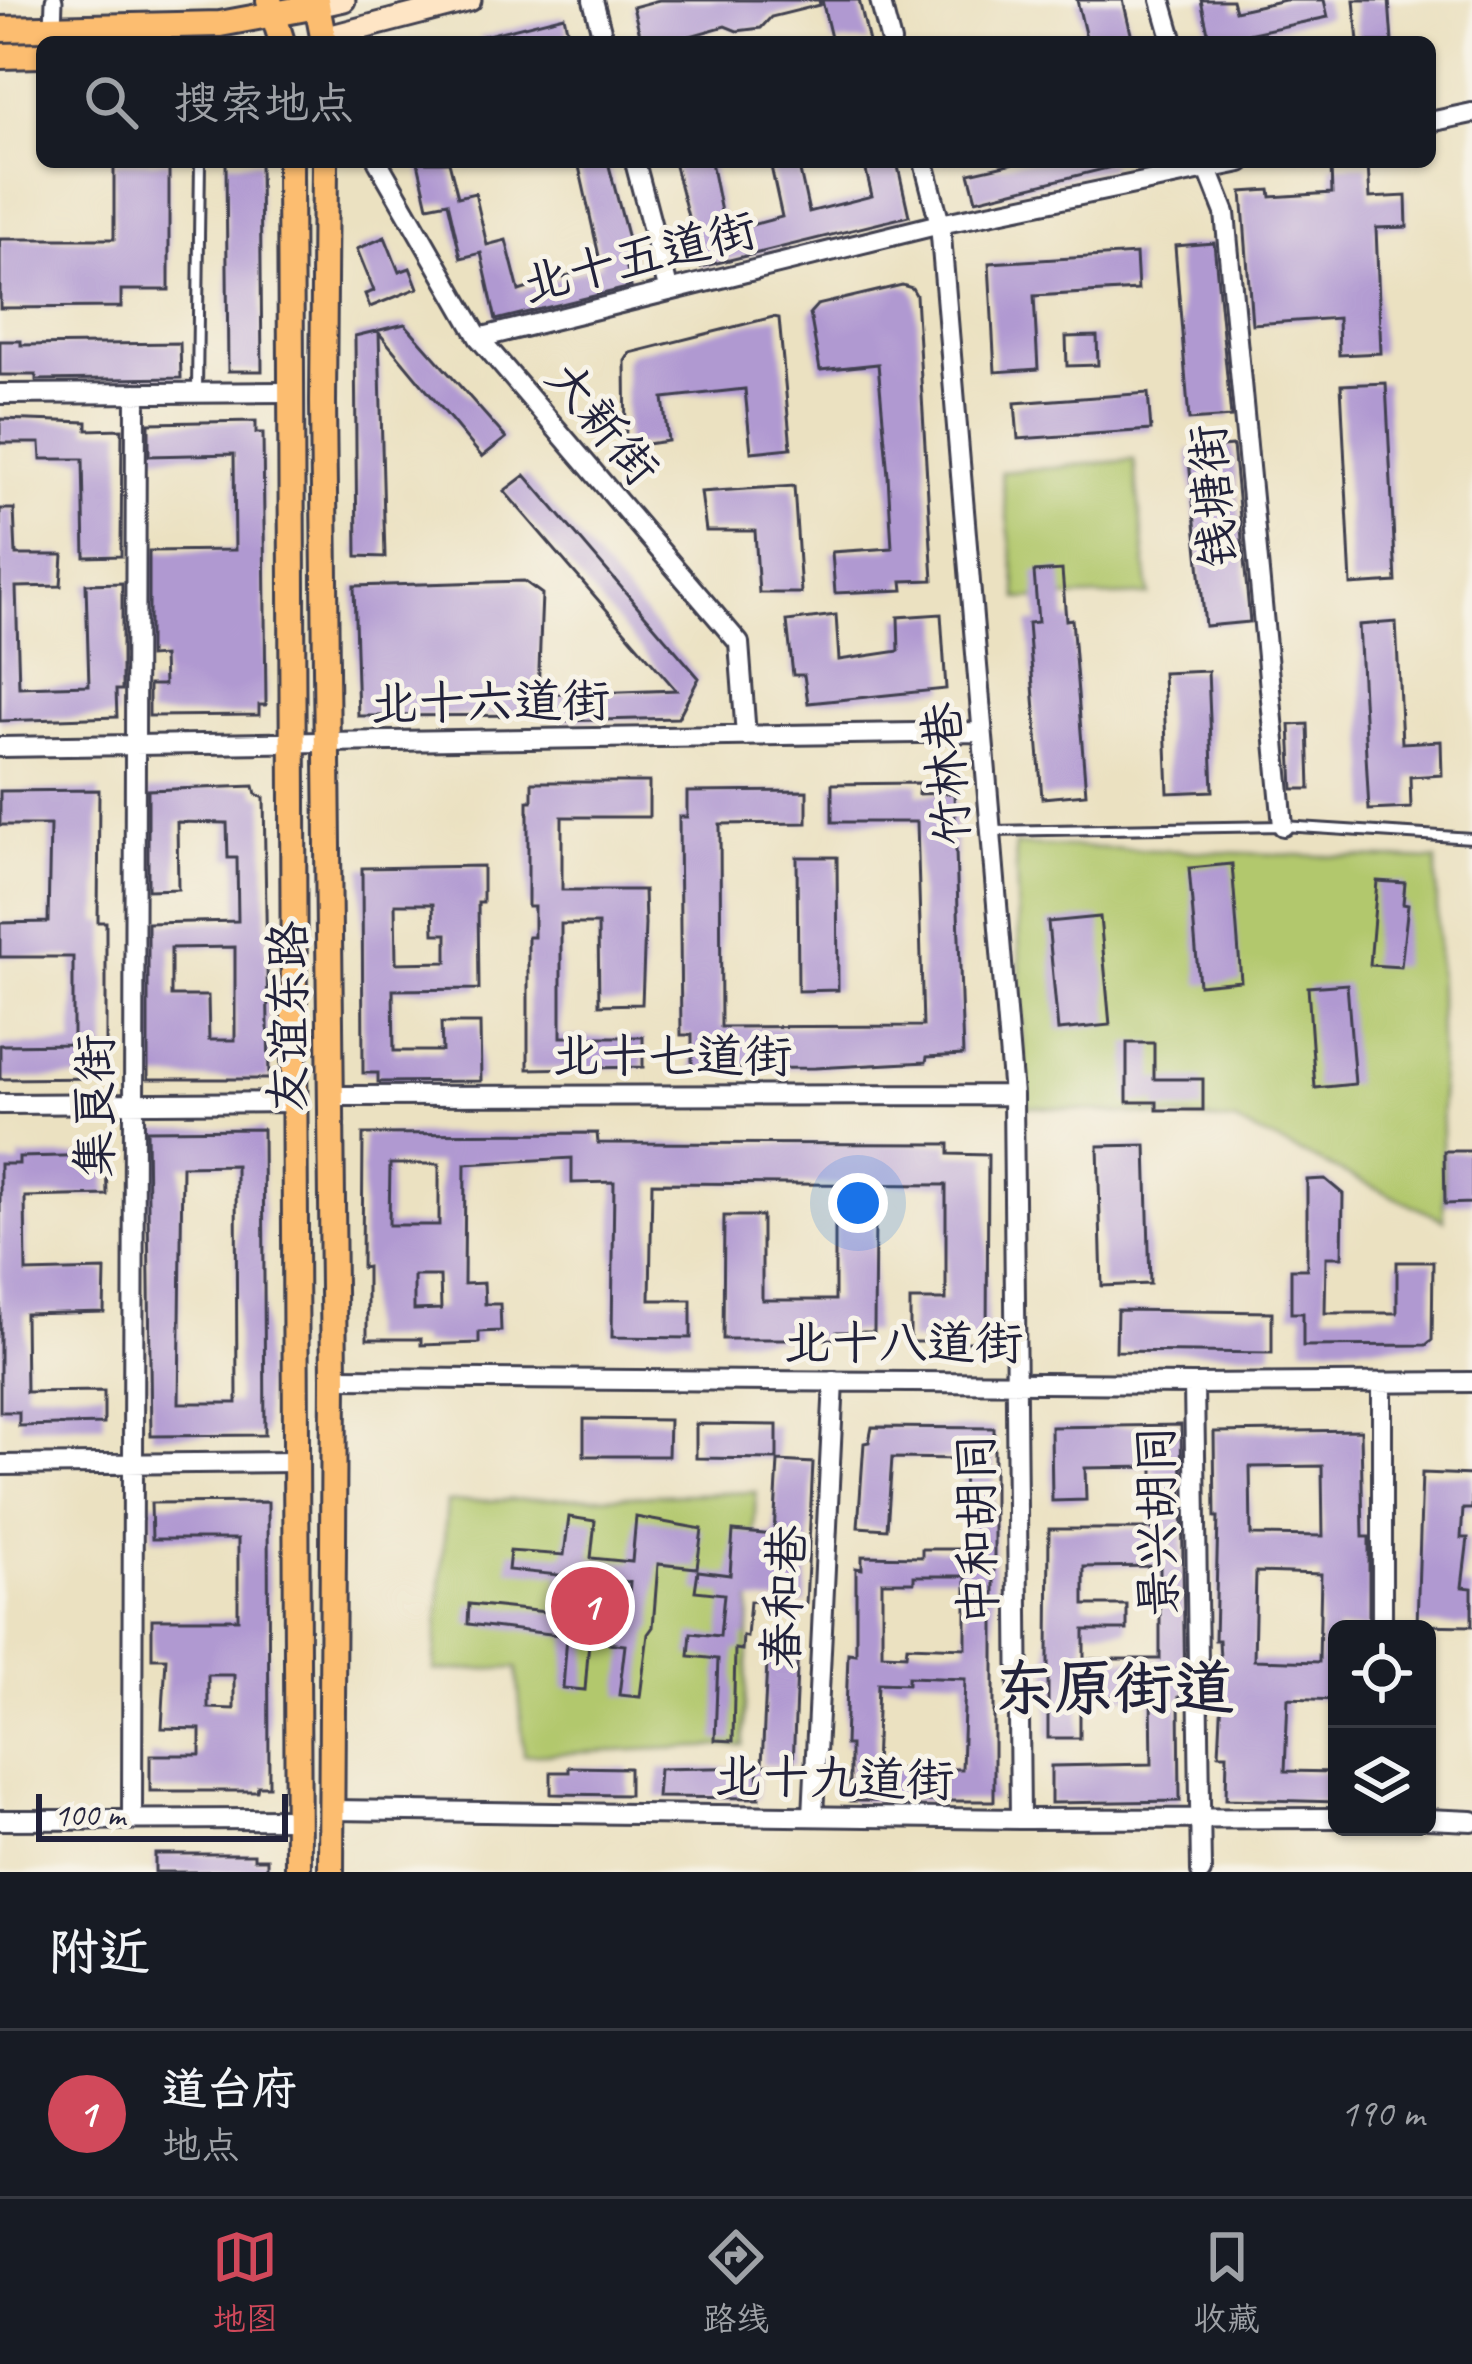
<!DOCTYPE html>
<html lang="zh">
<meta charset="utf-8">
<style>
body{margin:0;font-family:Caveat,"LXGW WenKai TC",sans-serif;background:#242831;color:#f1f3f6}
.controls{position:absolute;right:36px;bottom:36px;display:grid;overflow:hidden;border-radius:18px;box-shadow:0 3px 9px #0004}
.controls button{width:108px;height:108px;display:grid;place-items:center;padding:0;border:0;border-bottom:3px solid #363941;background:#171b24;color:#f1f3f6;font:60px sans-serif}
.scale{position:absolute;left:36px;bottom:30px;width:252px;box-sizing:border-box;padding-left:12px;border:6px solid #22223b;border-top:0;font-size:33px;line-height:42px;white-space:nowrap;color:#22223b;-webkit-text-stroke:9px #f7f3e8;paint-order:stroke}
.you{position:absolute;left:858px;top:1203px;width:42px;height:42px;margin:-30px;border:9px solid #fff;border-radius:50%;background:#1a73e8;box-shadow:0 0 0 18px #1a73e833}
.badge{display:grid;place-items:center;width:78px;height:78px;border-radius:50%;background:#d1495b;color:#fff;font-size:39px;font-weight:700}
.pin{position:absolute;translate:-50% -50%;border:6px solid #fff;box-shadow:0 3px 12px #0006}
.list{margin:0;padding:0;list-style:none}
h2{display:flex;justify-content:space-between;align-items:center;height:156px;margin:0;padding:0 48px;font-size:51px}
h2 small{font-size:39px;font-weight:400;color:#9ea1a6}
.list li{display:grid;grid-template-columns:78px 1fr auto;gap:36px;align-items:center;box-sizing:border-box;height:168px;padding:0 48px;border-top:3px solid #363941}
.list b{display:block;font-size:45px;white-space:nowrap}
.list p{margin:0;font-size:39px;white-space:nowrap;color:#9ea1a6}
.list em{font-size:39px;font-style:normal;color:#9ea1a6}
.icon{flex:none;width:66px;height:66px;fill:none;stroke:currentColor;stroke-width:2;stroke-linecap:round;stroke-linejoin:round}
.map{position:relative;flex:none;width:1472px;height:1872px;overflow:hidden}
.search{position:absolute;background:#171b24;box-shadow:0 3px 9px #0004;left:36px;right:36px;top:36px;height:132px;display:flex;align-items:center;gap:30px;box-sizing:border-box;padding:0 42px;border-radius:18px;color:#9ea1a6;font-size:45px}
.sheet{height:324px;background:#171b24}
nav{display:flex;justify-content:space-around;align-items:center;box-sizing:border-box;height:168px;border-top:3px solid #363941;background:#171b24;font-size:33px;color:#9ea1a6}
nav a{display:grid;justify-items:center;gap:6px}
nav .on{color:#d1495b}
.map>svg:first-child{display:block}
.green{fill:#b2c86d;stroke:#6a7554;stroke-width:3}
.building{fill:#b099d1;fill-rule:evenodd}
.lines{fill:none;stroke-linecap:round;stroke-linejoin:round}
.service-casing{stroke:#403f4f;stroke-width:14}
.minor-casing{stroke:#403f4f;stroke-width:21}
.tertiary-casing{stroke:#403f4f;stroke-width:24}
.secondary-casing{stroke:#403f4f;stroke-width:27}
.primary-casing{stroke:#403f4f;stroke-width:30}
.trunk-casing{stroke:#403f4f;stroke-width:30}
.service{stroke:#fff;stroke-width:8}
.minor{stroke:#fff;stroke-width:15}
.tertiary{stroke:#fff;stroke-width:18}
.secondary{stroke:#fee5c5;stroke-width:21}
.primary{stroke:#fcbd6f;stroke-width:24}
.trunk{stroke:#fcbd6f;stroke-width:24}
.labels{text-anchor:middle;dominant-baseline:central;stroke-width:10;stroke-linejoin:round;paint-order:stroke}
.street-label{font-size:48px;fill:#22223b;stroke:#f7f3e8}
.district-label{font-size:60px;font-weight:bold;fill:#22223b;stroke:#f7f3e8}
</style>
<div class="map">
<svg width="1472" height="1872" viewBox="0 0 1472 1872">
<rect width="100%" height="100%" fill="#f7f3e8"/>
<filter id="ink" filterUnits="userSpaceOnUse"><feTurbulence type="fractalNoise" baseFrequency=".00833" numOctaves="2"/><feDisplacementMap in="SourceGraphic" scale="24" xChannelSelector="R" yChannelSelector="G"/><feConvolveMatrix kernelMatrix="1 2 1 2 8 2 1 2 1" color-interpolation-filters="sRGB"/></filter>
<filter id="wash" filterUnits="userSpaceOnUse"><feTurbulence type="fractalNoise" baseFrequency=".004" numOctaves="4" result="noise"/><feDisplacementMap in="SourceGraphic" scale="48" xChannelSelector="R" yChannelSelector="G"/><feGaussianBlur stdDeviation="2.7" result="paint"/><feColorMatrix in="noise" values="0 0 0 0 0 0 0 0 0 0 0 0 0 0 0 0 0 1.4 0 .05"/><feComposite in="paint" operator="in"/></filter>
<g filter="url(#wash)">
<rect width="100%" height="100%" fill="#ebe1c1"/>
<path class="green" d="M1134,460L1149,595L1018,599L1001,472Z
M1015,845L1436,860L1444,1220L1235,1122L1026,1106Z
M756,1492L743,1745L524,1755L517,1668L434,1671L447,1502Z"/>
<g id="blocks">
<path class="building" d="M659,0H819L820,5L771,17L761,28L737,31L725,26L690,36L691,42H642L633,7Z
M822,0H859L869,42H832Z
M1077,0H1123L1133,42H1087Z
M1201,0H1232L1235,11L1285,0H1324L1328,17L1210,42Z
M1354,0H1389L1392,42H1358Z
M564,16L570,42H480V37Z
M114,162H169V290H121V307L0,308V239H114Z
M226,162H260L262,371H228Z
M418,162H449L458,197L475,193L487,245L506,240L519,291L601,265L578,162H608L634,262L626,264L631,287L496,320L481,253L461,258L448,202L428,206Z
M674,162H711L725,232L782,217L770,162H798L809,212L872,196L864,162H897L909,216L701,267Z
M1018,162H1111L1112,167L976,200L969,173Z
M1368,165L1370,198L1406,196L1407,227L1376,228L1381,353L1339,355L1338,318L1252,324L1242,192L1270,190L1271,197L1332,193L1331,166Z
M385,237L399,272L410,268L418,288L370,307L365,294L374,291L357,249Z
M1214,243L1231,417L1189,420L1175,246Z
M1136,254L1138,290L1034,296L1038,369L995,372L989,263Z
M902,285L912,288L916,295L933,580L902,581L903,590L835,593L832,552L892,548L888,475L878,364L820,370L810,313L817,305Z
M773,317L779,318L791,448L751,452L745,389L663,398L668,441L626,447L625,361L630,353Z
M405,324L506,438L482,457L379,333L385,557L357,556L355,336Z
M1097,336L1098,365L1067,366L1066,337Z
M0,341H21V345L180,343L181,378L36,380V375H0Z
M1386,383L1396,582L1351,585L1341,385Z
M1148,393L1151,430L1018,439L1015,403Z
M0,419L87,422V430L122,429L121,556L85,557L83,459H41L40,443H0Z
M256,421V433H263L266,705H259V715L149,716V685H164L163,656L149,657V551L235,550L234,454L149,456V423Z
M1233,446L1250,622L1205,626L1188,450Z
M525,475L699,678L678,718L559,721L558,715L358,716L354,586L524,581L542,594L538,695L676,690L504,491Z
M794,486L801,593H759L755,531H706L701,492Z
M0,509H14L16,555H63L61,586L16,587L19,687L89,685L86,584L122,583V690H116L117,717L0,721Z
M1062,570L1066,620L1072,619L1086,794L1042,798L1028,623L1038,622L1034,572Z
M941,614L946,689L808,703L804,675H793L787,621L836,615L839,660L899,651L898,617Z
M1396,622L1402,743L1441,741L1442,775L1410,777L1411,808L1369,810L1359,625Z
M1208,671L1213,791L1168,793L1163,673Z
M1308,724L1310,789H1293L1290,725Z
M532,782H649V817H562V890H644L645,924L642,1004L599,1005L598,924H561V1037H643V1067L528,1069V937H534V907H528V801H532Z
M919,783L918,794L954,793L963,1055L927,1057L926,1062L815,1068L692,1069V1035H681L679,817H687V792L807,791V823L720,824L721,1027L923,1026L917,822H832V784Z
M254,786L256,794L264,798L269,1079H148V923L238,921L237,858H228L227,823L177,822L178,889L148,890V790ZM235,947V1040H209L208,996H171V948Z
M99,790L98,922H106V1078L0,1079V1045L73,1044V957H0V923L48,922L50,825H0V791Z
M797,857H837L838,990L798,991Z
M1232,864L1241,981L1199,985L1189,868Z
M483,866V903H478L479,989L393,990L394,1051H442L441,1023H480L481,1081L378,1082V1073H363L362,868ZM395,904H433L434,934H447V962L396,963Z
M1377,881L1405,883L1403,904L1408,905L1401,967L1370,965Z
M1100,917L1110,1025L1058,1030L1048,922Z
M1347,984L1355,1084L1315,1088L1308,987Z
M1127,1043H1154V1079H1203V1110H1157V1102H1127Z
M263,1129L265,1435L151,1436L147,1130ZM236,1165L237,1403H179L182,1166Z
M597,1133L598,1143L949,1144V1154L988,1155L987,1342H910V1300H946V1185L652,1183L650,1300H691V1338L612,1337L614,1182L572,1183V1158L465,1164L464,1284L484,1283L485,1304H500L501,1331L479,1332V1343L421,1345V1339H367V1267L362,1268L363,1134ZM390,1164H439V1225H389ZM414,1276H440L441,1309L414,1310Z
M1146,1145L1150,1284L1102,1286L1098,1146Z
M1444,1151H1472V1203L1445,1204Z
M106,1155L107,1195L25,1197L26,1272L105,1270L104,1312L25,1314L26,1392L104,1391V1424L19,1426V1412H0V1164H19V1157Z
M1325,1179L1343,1194L1342,1257H1326L1325,1313H1397V1262H1433L1432,1340L1426,1345L1303,1346V1313H1291V1269H1307V1180Z
M724,1216H762V1300H835V1217H875L874,1332H837V1339H723Z
M1117,1310L1272,1312V1353L1116,1351Z
M584,1419L669,1420L668,1456H584Z
M696,1424L777,1425V1459L696,1458Z
M1181,1425L1185,1697H1179L1180,1801L1051,1803V1766L1152,1764L1151,1697H1080V1738H1048V1659L1049,1529H1153V1467L1085,1468L1086,1500L1052,1501L1051,1427ZM1160,1566V1659H1084V1630H1127V1605H1084V1567Z
M872,1427L994,1428V1801H850V1745H845L848,1653L856,1654V1568L862,1569V1556L922,1557V1549H965L963,1459L892,1458L887,1529L858,1527L864,1443L869,1442ZM914,1576H966V1648L907,1646L906,1655L882,1654V1582H914ZM908,1677L965,1679L962,1769H875L878,1683L908,1684Z
M1361,1430L1363,1537H1369V1629H1337V1700L1288,1698L1285,1771L1337,1772V1802L1226,1799L1227,1754H1219L1222,1696L1219,1640H1215L1218,1517H1215L1214,1432ZM1322,1466L1323,1536L1251,1535L1250,1467ZM1256,1572L1321,1574L1319,1662L1254,1660Z
M778,1461L813,1463L806,1604L750,1601L747,1637L743,1636L742,1650L735,1649L733,1741L715,1740L718,1659L689,1656L691,1633L720,1636L724,1594L695,1591L698,1571L730,1575L733,1531L774,1535Z
M1422,1473L1472,1475V1509H1463L1461,1538H1468L1462,1587L1472,1588V1626L1417,1625Z
M268,1502L269,1786H258L257,1791H150V1755H200V1729L162,1728L166,1658H152V1619H238V1539H152L151,1503ZM208,1675H234V1709L208,1708Z
M569,1517L595,1521L591,1558L632,1562L636,1517L702,1529L697,1568L658,1564L653,1627L648,1634L640,1697L619,1695L625,1645L589,1641L585,1690L563,1688L567,1636L468,1624L469,1604L556,1613L559,1575L508,1570L510,1551L564,1555ZM595,1578L630,1582L627,1623L592,1619Z
M768,1643L798,1644L793,1766L762,1765Z
M569,1767L629,1768V1795L551,1794V1772H569Z
M758,1767L759,1798L657,1797L659,1769Z
M155,1854H254V1859H267V1872H155Z"/>
</g>
</g>
<g filter="url(#ink)">
<use href="#blocks" fill-opacity="0" stroke="#403f4f" stroke-width="3"/>
<g class="lines">
<g class="service-casing">
<path id="service" d="M197,390L200,162
M994,831L1283,826L1472,838"/>
</g>
<g class="minor-casing">
<path id="minor" d="M53,28L54,0"/>
</g>
<g class="tertiary-casing">
<path id="tertiary" d="M593,0L604,42
M880,0L891,42
M1161,0L1173,42
M1430,122L1472,113
M378,162L479,338L739,643L746,736
M635,162L668,288
M924,162L940,224L1013,1095L1020,1819
M1205,162L1225,213L1283,826
M479,338L940,224L1241,162
M0,394L290,392
M0,747L982,732
M331,1096L1013,1095
M0,1104L297,1102
M334,1378L1194,1384L1472,1382
M1194,1384L1201,1872
M0,1465L298,1462
M1382,1629V1384
M331,1810L1020,1819L1337,1818
M813,1816L834,1381
M132,1818L136,393
M1427,1819L1472,1821
M0,1820L298,1819"/>
</g>
<g class="secondary-casing">
<path id="secondary" d="M317,6L344,0
M324,38L470,0"/>
</g>
<g class="primary-casing">
<path id="primary" d="M0,29L220,24L317,6
M0,56L42,55"/>
</g>
<g class="trunk-casing">
<path id="trunk" d="M269,0L282,42
M316,0L324,42
M290,162L298,1872
M325,162L323,402L334,1378L331,1872"/>
</g>
<use href="#service" class="service"/>
<use href="#minor" class="minor"/>
<use href="#tertiary" class="tertiary"/>
<use href="#secondary" class="secondary"/>
<use href="#primary" class="primary"/>
<use href="#trunk" class="trunk"/>
</g>
</g>
<g class="labels">
<g class="street-label">
<text transform="translate(639 257) rotate(-14)">北十五道街</text>
<text transform="translate(603 423) rotate(50)">大新街</text>
<text transform="translate(1213 496) rotate(-95)">钱塘街</text>
<text transform="translate(490 702) rotate(-1)">北十六道街</text>
<text transform="translate(947 774) rotate(-95)">竹林巷</text>
<text transform="translate(288 1017) rotate(-90)">友谊东路</text>
<text x="672" y="1056">北十七道街</text>
<text transform="translate(95 1106) rotate(-90)">集良街</text>
<text x="903" y="1343">北十八道街</text>
<text transform="translate(1157 1521) rotate(-91)">景兴胡同</text>
<text transform="translate(977 1529) rotate(-91)">中和胡同</text>
<text transform="translate(784 1597) rotate(-87)">春和巷</text>
<text transform="translate(834 1778) rotate(1)">北十九道街</text>
</g>
<g class="district-label">
<text x="1114" y="1688">东原街道</text>
</g>
</g>
</svg>
<div class="controls">
<button><svg class="icon" aria-label="locate" viewBox="0 0 24 24"><circle cx="12" cy="12" r="6"/><path d="M12 2v4M12 18v4M2 12h4M18 12h4"/></svg></button>
<button><svg class="icon" aria-label="layers" viewBox="0 0 24 24"><path d="M12 4l9 5-9 5-9-5zM3 14l9 5 9-5"/></svg></button>
</div>
<div class="scale">100 m</div>
<div class="you"></div>
<div class="pin badge" style="left:590px;top:1606px">1</div>
<div class="search"><svg class="icon" aria-label="search" viewBox="0 0 24 24"><circle cx="10" cy="10" r="6"/><path d="M15 15l6 6"/></svg>搜索地点</div>
</div>
<section class="sheet">
<h2>附近<small></small></h2>
<ul class="list">
<li><span class="badge">1</span><div><b>道台府</b><p>地点</p></div><em>190 m</em></li>
</ul>
</section>
<nav>
<a class="on"><svg class="icon" aria-label="map" viewBox="0 0 24 24"><path d="M3 6l6-2 6 2 6-2v14l-6 2-6-2-6 2zM9 4v14M15 6v14"/></svg>地图</a>
<a><svg class="icon" aria-label="directions" viewBox="0 0 24 24"><path d="M12 3l9 9-9 9-9-9zM9 14v-3h6M13 9l2 2-2 2"/></svg>路线</a>
<a><svg class="icon" aria-label="saved" viewBox="0 0 24 24"><path d="M7 4h10v16l-5-4-5 4z"/></svg>收藏</a>
</nav>
